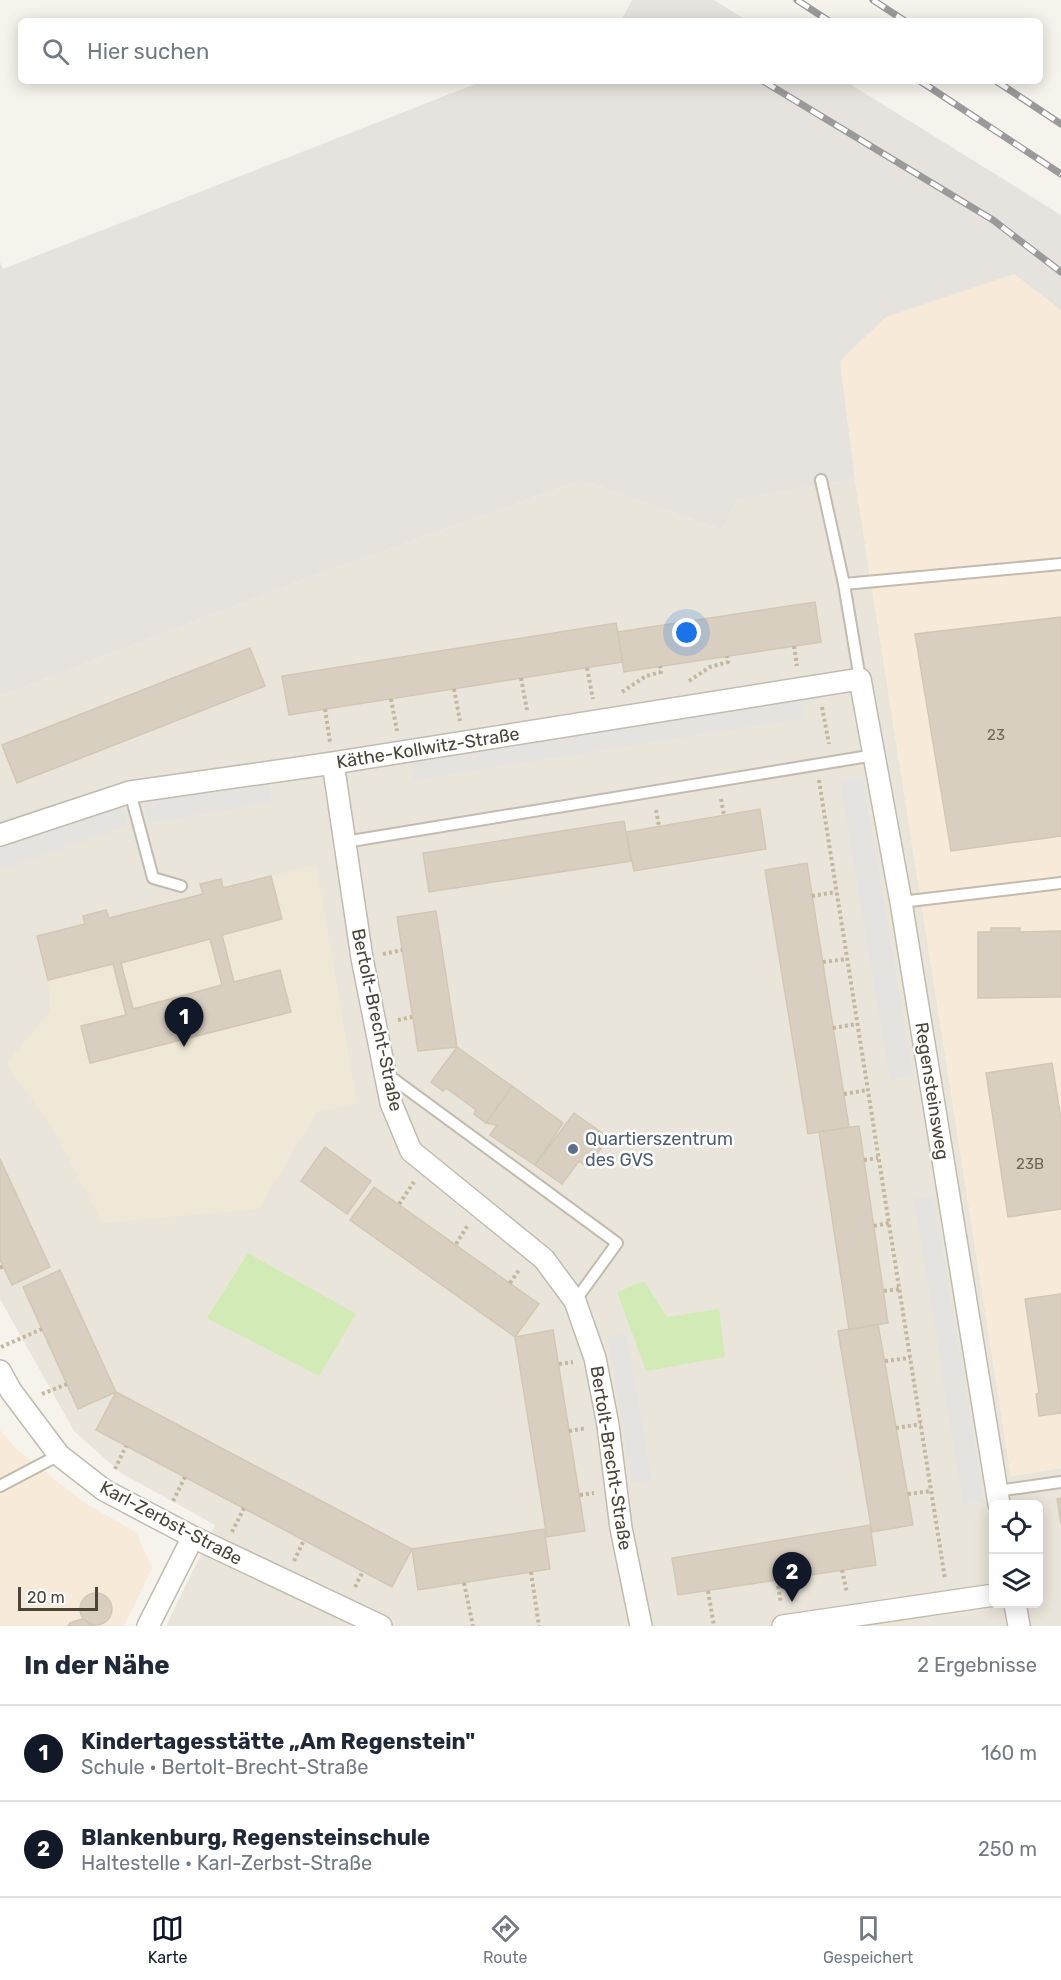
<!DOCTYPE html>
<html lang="de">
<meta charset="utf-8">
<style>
body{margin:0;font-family:Rubik,sans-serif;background:#f2f2f3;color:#1f2937}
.controls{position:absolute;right:18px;bottom:18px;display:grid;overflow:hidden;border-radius:9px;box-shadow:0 3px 15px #0003}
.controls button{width:54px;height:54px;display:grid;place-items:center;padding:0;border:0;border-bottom:2px solid #e0e1e3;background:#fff;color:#1f2937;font:30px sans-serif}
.scale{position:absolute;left:18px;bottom:15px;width:80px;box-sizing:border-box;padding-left:6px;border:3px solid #4b4439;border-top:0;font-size:16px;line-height:21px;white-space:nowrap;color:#4b4439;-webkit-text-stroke:4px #fff;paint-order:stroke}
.you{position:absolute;left:687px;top:633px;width:21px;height:21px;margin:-15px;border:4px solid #fff;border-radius:50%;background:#1a73e8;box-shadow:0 0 0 9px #1a73e833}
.badge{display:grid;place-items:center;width:39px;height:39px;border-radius:50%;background:#111827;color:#fff;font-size:20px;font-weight:700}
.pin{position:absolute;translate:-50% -50px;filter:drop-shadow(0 2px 3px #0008)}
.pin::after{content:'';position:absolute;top:32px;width:21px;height:18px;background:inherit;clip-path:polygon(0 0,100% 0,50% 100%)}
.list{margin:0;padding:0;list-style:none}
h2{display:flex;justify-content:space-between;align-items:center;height:78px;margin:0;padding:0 24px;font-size:26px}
h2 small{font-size:20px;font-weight:400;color:#747a83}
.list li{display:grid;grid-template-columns:39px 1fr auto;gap:18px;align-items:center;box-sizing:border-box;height:96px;padding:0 24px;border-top:2px solid #e0e1e3}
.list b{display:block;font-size:22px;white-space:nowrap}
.list p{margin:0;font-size:20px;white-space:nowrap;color:#747a83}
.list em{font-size:20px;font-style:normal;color:#747a83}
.icon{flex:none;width:33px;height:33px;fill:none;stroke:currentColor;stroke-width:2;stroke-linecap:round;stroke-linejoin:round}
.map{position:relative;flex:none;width:1061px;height:1626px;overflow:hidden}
.search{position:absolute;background:#fff;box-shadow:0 3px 15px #0003;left:18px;right:18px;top:18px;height:66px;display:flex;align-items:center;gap:15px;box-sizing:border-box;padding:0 21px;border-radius:9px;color:#747a83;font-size:22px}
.sheet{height:270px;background:#fff}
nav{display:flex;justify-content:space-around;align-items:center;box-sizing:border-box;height:84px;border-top:2px solid #e0e1e3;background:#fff;font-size:16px;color:#747a83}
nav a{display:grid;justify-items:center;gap:3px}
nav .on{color:#111827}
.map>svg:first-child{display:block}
.residential{fill:#eae5da;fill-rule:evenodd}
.commercial{fill:#f7ead8}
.industrial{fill:#e6e2dd}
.education{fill:#efe8d6}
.green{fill:#d2eab5}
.parking{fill:#e5e3e0}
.building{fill:#d8cfc1;stroke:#d3c7b4;stroke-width:1.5;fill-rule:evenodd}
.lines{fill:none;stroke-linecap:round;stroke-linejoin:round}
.service-casing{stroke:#c2bbae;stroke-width:14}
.minor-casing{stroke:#c2bbae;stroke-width:24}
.path{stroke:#c4b79f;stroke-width:4;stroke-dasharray:3 3;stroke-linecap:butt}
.service{stroke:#fff;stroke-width:10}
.minor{stroke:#fff;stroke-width:21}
.rail-casing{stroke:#9a9a9a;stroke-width:7}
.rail{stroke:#fff;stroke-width:4.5;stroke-dasharray:14;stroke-linecap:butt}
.service-dot{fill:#5c6f8a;stroke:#fff;stroke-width:2}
.labels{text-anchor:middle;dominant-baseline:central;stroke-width:5;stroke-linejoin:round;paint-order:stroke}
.number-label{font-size:15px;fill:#6e675b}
.street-label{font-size:18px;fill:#4b4439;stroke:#fff}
.service-label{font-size:18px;fill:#4e5e75;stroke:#fff;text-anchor:start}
</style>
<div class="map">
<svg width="1061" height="1626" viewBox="0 0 1061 1626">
<rect width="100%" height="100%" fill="#f6f3ec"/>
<path class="residential" d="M855,479L1011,1476L1061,1468V1626H166L215,1525L121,1473L74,1431L0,1299V696L299,581L582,480L722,530L738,499ZM994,1504H1038V1604H994Z"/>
<path class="commercial" d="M1014,274L1061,310V1468L1011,1476L855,479L840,361L886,317Z
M0,1430L15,1448L86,1504L136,1532L152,1568L124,1626H0Z"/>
<path class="industrial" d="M632,0H714L748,21H621Z
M483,81H845L1061,215V310L1014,274L886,317L840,361L855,479L738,499L722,530L582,480L299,581L0,696V262L3,269Z"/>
<path class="education" d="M316,865L357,1103L316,1113L259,1209L102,1223L53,1128L6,1064L50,1011L48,980L37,936L85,924L83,916L106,910L109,918L202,894L200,884L221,879L224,888Z"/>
<path class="green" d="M248,1253L356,1314L319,1376L207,1318Z
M644,1281L667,1317L719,1309L725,1357L646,1371L617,1292Z"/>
<path class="parking" d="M801,699L804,718L414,780L411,762Z
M863,778L913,1076L890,1080L840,782Z
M269,782L272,802L147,823L143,803Z
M121,807L128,826L0,870V848Z
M934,1196L984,1501L963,1504L914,1199Z
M626,1334L652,1480L632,1483L607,1337Z"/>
<path class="building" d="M815,602L821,642L624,672L618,632Z
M1061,617V836L951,851L915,634Z
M616,623L623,662L289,715L282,676Z
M250,648L265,686L17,783L2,745Z
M760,809L766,849L634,871L626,832Z
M624,821L631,861L429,892L423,853Z
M807,863L849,1127L808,1134L765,870Z
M271,876L282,919L222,935L234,982L280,970L291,1012L90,1063L81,1026L126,1015L113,964L48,980L37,936L85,924L83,916L106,910L109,918L203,894L200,884L221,879L223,888ZM210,939L222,985L133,1009L121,963Z
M436,911L457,1047L418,1051L397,917Z
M991,928H1020V932L1061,931V997L978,998V932H991Z
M457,1047L512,1086L486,1123L474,1114L476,1110L446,1088L443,1091L431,1082Z
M1052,1063L1061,1119V1209L1008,1217L986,1073Z
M512,1086L563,1123L535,1165L490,1135L497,1125L486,1123Z
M574,1113L609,1138L587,1167L579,1161L562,1184L535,1165Z
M859,1126L888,1323L849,1330L819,1132Z
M325,1147L371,1181L347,1214L301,1181Z
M0,1159L50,1267L12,1285L0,1260Z
M374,1187L539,1304L515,1337L350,1220Z
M60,1270L116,1392L78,1409L23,1287Z
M1061,1294V1413L1039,1416L1036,1394L1039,1393L1025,1299Z
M878,1324L913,1525L872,1532L838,1331Z
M553,1330L585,1531L547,1537L515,1337Z
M116,1392L412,1549L392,1587L96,1430Z
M1061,1498V1524L1057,1499Z
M870,1525L876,1565L678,1595L672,1558Z
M544,1529L550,1569L418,1590L412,1549Z
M80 1609a16 16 0 1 1 32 0a16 16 0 1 1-32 0Z
M82,1619L95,1626H68L70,1623Z"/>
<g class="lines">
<g class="service-casing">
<path id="service" d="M821,480L844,584L860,679
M844,584L1061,564
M130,792L153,878L181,886
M345,842L875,755
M901,902L1061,883
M388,1075L617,1243L575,1301
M0,1486L59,1455
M997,1491L1061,1482"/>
</g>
<g class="minor-casing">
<path id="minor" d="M333,763L362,958L391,1103L411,1151L544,1259L575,1301L595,1358L608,1425L621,1528L641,1626
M0,835L130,792L333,763L860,679L901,902L999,1504
M0,1371L11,1391L59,1455L104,1490L193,1537L381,1626
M1015,1604L1019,1626
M148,1626L193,1537
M783,1626L994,1595"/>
</g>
<path class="path" d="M794,646L797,666
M587,668L593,699
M521,678L527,710
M689,681L710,667L728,662L727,656
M454,689L460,721
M622,692L646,676L661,672L660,666
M391,699L397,731
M822,707L829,744
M325,709L330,742
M819,780L945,1579
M721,799L724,815
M656,810L659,826
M812,896L836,892
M383,954L402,950
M823,962L847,959
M398,1020L412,1017
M833,1028L857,1024
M844,1094L868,1090
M864,1160L878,1158
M399,1204L414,1182
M874,1226L889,1223
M456,1244L468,1225
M0,1268L3,1266
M510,1283L519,1270
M884,1291L899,1289
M1,1347L42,1329
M885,1361L910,1358
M559,1364L573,1362
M42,1394L67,1384
M896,1428L921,1424
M569,1431L586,1428
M115,1469L126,1446
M908,1494L931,1491
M580,1495L594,1493
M173,1501L185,1477
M232,1532L244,1508
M294,1561L304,1540
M842,1570L847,1593
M531,1572L539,1626
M777,1580L781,1603
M464,1583L473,1626
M355,1587L363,1571
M708,1591L714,1626"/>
<use href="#service" class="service"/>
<use href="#minor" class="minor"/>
<g class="rail-casing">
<path id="rail" d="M797,0L829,21
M873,0L905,21
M763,81L993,220L1061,272
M920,81L1061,174
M996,81L1061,124"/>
</g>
<use href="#rail" class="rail"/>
</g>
<circle class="service-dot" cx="573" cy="1149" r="6"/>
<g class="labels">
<g class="number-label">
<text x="996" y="735">23</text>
<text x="1030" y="1164">23B</text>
</g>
<g class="street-label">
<text transform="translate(428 748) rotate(-9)">Käthe-Kollwitz-Straße</text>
<text transform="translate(377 1020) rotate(78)">Bertolt-Brecht-Straße</text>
<text transform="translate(932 1091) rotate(81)">Regensteinsweg</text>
<text transform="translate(611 1458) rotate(81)">Bertolt-Brecht-Straße</text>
<text transform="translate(171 1523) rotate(28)">Karl-Zerbst-Straße</text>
</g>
<g class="service-label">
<text x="585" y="1139">Quartierszentrum<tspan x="585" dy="21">des GVS</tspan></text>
</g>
</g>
</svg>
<div class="controls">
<button><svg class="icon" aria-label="locate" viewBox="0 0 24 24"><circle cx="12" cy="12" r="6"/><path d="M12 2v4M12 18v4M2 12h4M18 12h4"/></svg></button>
<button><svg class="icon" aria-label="layers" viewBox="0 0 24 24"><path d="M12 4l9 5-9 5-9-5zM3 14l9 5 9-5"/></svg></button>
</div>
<div class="scale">20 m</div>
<div class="you"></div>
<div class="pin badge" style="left:184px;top:1047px">1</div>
<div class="pin badge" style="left:792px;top:1602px">2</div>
<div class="search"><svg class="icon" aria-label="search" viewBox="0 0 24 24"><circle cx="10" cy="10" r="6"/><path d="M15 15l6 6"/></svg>Hier suchen</div>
</div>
<section class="sheet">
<h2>In der Nähe<small>2 Ergebnisse</small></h2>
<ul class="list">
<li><span class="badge">1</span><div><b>Kindertagesstätte „Am Regenstein&quot;</b><p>Schule · Bertolt-Brecht-Straße</p></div><em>160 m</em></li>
<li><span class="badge">2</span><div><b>Blankenburg, Regensteinschule</b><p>Haltestelle · Karl-Zerbst-Straße</p></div><em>250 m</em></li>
</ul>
</section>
<nav>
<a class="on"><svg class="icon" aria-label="map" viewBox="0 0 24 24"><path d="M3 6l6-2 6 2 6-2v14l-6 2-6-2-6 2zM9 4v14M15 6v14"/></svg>Karte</a>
<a><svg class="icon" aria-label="directions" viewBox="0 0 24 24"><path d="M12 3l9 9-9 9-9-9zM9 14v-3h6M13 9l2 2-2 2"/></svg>Route</a>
<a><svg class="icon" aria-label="saved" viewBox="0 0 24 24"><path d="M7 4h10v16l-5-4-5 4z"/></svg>Gespeichert</a>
</nav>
